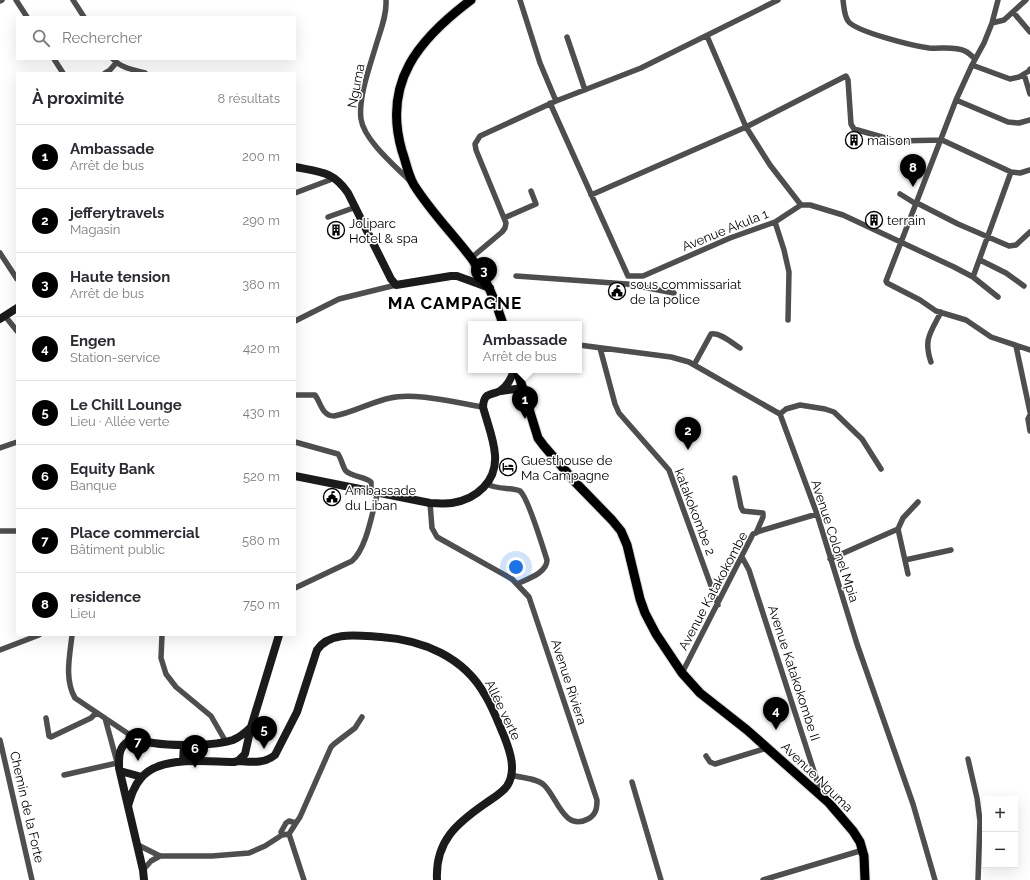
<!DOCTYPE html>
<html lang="fr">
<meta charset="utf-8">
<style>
body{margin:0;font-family:Raleway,sans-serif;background:#f7f7f7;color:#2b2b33}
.controls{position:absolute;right:12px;bottom:12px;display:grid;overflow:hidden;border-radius:0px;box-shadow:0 4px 16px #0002}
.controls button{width:36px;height:36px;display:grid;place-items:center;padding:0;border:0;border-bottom:1px solid #e1e1e2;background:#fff;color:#2b2b33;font:20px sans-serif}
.you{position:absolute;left:516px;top:567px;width:14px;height:14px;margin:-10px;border:3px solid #fff;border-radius:50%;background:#1a73e8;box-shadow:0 0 0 6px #1a73e833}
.badge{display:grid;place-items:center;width:26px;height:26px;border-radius:50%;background:#000;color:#fff;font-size:13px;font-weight:700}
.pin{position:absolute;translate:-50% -33px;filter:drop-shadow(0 1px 2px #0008)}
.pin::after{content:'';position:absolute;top:21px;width:14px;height:12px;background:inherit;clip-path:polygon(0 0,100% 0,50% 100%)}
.popup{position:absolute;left:468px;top:321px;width:114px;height:52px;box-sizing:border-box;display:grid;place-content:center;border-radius:0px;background:#fff;filter:drop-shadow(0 1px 3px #0005);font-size:13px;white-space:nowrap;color:#7c7c81}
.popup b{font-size:15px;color:#2b2b33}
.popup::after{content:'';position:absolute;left:50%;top:100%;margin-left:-8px;border:8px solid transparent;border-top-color:#fff}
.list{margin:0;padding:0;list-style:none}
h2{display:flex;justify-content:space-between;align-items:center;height:52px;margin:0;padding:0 16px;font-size:17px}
h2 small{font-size:13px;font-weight:400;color:#7c7c81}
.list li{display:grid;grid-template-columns:26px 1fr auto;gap:12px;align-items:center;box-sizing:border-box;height:64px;padding:0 16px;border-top:1px solid #e1e1e2}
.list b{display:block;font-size:15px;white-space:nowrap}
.list p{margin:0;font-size:13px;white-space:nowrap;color:#7c7c81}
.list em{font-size:13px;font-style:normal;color:#7c7c81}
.icon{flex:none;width:22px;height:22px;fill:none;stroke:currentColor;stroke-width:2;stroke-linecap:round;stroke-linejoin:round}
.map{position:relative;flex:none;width:1030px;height:880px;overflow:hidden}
.search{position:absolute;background:#fff;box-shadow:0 4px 16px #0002;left:16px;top:16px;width:280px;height:44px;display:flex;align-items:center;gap:10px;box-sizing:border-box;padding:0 14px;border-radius:0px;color:#7c7c81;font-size:15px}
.panel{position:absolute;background:#fff;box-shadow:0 4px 16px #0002;left:16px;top:72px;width:280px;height:564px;border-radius:0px}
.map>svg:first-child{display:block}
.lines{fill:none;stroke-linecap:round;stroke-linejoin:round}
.primary-casing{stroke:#dbdbdb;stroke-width:11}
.street{stroke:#4e4e4e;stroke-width:5.5}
.secondary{stroke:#1b1b1b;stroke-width:8}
.primary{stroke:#000;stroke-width:9}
.labels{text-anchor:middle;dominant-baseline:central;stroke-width:3;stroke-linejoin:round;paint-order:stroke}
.street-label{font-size:13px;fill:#000;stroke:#fff}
.poi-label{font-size:13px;fill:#000;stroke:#fff;text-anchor:start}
.district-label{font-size:17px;font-weight:bold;letter-spacing:1px;fill:#000;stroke:#fff}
</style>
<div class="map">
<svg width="1030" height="880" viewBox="0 0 1030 880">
<rect width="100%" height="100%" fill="#fff"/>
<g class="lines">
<g class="primary-casing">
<path id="primary" d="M471,0C419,39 382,82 402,151C406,162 408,175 414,185C431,212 453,234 472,259C486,279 496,301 503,324
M517,370L538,438L544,446L577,484L612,520L621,531L627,545L640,599L645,613L656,634L682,673L700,693L747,730L829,803L853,831L860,842L864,856L865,880"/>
</g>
<path class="street" d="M16,0L27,17
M73,0L84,17
M386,0C387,14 381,29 377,42C371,63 358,97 361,119C364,140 395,166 410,181
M520,0L540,63L556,101
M843,0C844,7 844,15 848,21C856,32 914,46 929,48C941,49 954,46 965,51C969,53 972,56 975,59
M998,0L992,23L984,43L972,65L956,100L886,281L887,283L920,300L936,311L966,320L991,337L1030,350
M0,1L2,0
M1013,12L1030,32
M992,23L1004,20L1026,0
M707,36L746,127L770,165L801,205
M567,37L585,90
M54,59L63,73
M113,59C121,68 134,70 145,73
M972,65L1010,79L1019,77L1029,71L1030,69
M105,73L110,70L116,63
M1024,74L1030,94
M956,100L1008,122L1019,123L1030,120
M550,103L628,276H643L730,238L775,222L801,205H810L843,215L954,267L973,277L998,297
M295,193L335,178
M900,194L916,204
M591,195L746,127L846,76L848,80L851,124L854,129L896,141L942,140L1011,172L1020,173L1030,170
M917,203L958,224L1009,246L1016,245L1030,232
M328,217L356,207
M504,218L536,204L531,191
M775,222L784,250L789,272L788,320
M0,253L17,279
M471,258L502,232L505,228L506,223L476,150L475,144L480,136L556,101L641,68L778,0
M980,260L1006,273L1024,286
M516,276L627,284L674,293
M973,277L1011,172
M5,316L17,331
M295,321L339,299L396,285
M579,345L671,357L689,362L780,414L817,514L857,644L913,804L935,880
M1016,346L1030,412
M600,348L615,404L619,413L669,470L718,605
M931,362C923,339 931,332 941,312
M694,365L711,334C720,332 732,343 740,348
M295,395H315C321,403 322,416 334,416C352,413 371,402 390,398C415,392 457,403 483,407
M780,414L786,409L800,405L825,409L834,412L862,439L881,469
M1030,415L1028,419L1030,431
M295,442L338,454C342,460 343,468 346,471C352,477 364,476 371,482V491
M0,448L17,442
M735,478L741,507L743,511L763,513V517L756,533
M487,484C497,490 513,487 520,491C528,497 543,548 547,560C547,573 527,579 517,584
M430,503L432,528L437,537L512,579L529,597L597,800C597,808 596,815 588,819C564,832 557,797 544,785C537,778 521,778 511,775
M0,531H17
M742,557L749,570L822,796
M830,559L898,529
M905,560L951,550
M908,574L898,529L903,518L918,502
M295,588L352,561C367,548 372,512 378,492
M72,635C70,655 64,679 75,698L136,739
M162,635L161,658L166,674L176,687L211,716L226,742
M0,650L39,635
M682,673L753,534L760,531L817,514
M46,718L49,736L51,737L91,718L96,713
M105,718L117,762
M0,740L32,880
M706,756L710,762L715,764L767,748
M968,759L977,798L980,821L978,880
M64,775L117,763
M632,782L661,880
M289,821L296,823L289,834L282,835L281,832L286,823Z
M296,823L300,817L331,747L334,744L355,728L362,717
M289,834L304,880
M136,844L160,856H212L249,853L265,846L282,835
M143,870L151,861L160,856
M763,880L863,850"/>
<path class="secondary" d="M295,167C320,172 333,171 348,193L391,279L396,285L451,276H457L490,288
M0,319L17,308
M501,391L523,388
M295,476L430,503C437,503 445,504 452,503C477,499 497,481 495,455C494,439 487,422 483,407C484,392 490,396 500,391C507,387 512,377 514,370
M183,761L184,745
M238,761C252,762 264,764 275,755L297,712L317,650C330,630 361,636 381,637C423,640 464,657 485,695C493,708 498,722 504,736C510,751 517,771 507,786C502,793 493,798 486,803C457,823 435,841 437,880
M120,771L142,777
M128,806C131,796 134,786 141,778C160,755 207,762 234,762L238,761L245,754L251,727L279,635
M144,880L143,870L119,768C119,757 118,747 129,741C137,737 145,742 153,743C173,746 215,746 233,740C240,737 245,733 251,727"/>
<use href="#primary" class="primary"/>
</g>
<defs>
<g id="building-ring" transform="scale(0.9)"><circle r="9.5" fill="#fff" stroke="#000" stroke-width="1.5"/><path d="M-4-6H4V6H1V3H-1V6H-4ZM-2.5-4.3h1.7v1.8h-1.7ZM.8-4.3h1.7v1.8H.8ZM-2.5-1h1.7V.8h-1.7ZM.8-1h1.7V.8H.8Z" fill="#000"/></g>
<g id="civic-ring" transform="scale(0.9)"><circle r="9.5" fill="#fff" stroke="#000" stroke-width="1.5"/><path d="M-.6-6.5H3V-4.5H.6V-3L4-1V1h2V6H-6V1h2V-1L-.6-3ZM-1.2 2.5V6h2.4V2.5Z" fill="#000"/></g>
<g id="hotel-ring" transform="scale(0.9)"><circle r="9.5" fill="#fff" stroke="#000" stroke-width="1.5"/><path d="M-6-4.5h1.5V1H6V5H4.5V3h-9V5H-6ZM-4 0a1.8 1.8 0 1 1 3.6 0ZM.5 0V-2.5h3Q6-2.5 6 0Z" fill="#000"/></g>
</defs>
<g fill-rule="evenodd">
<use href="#building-ring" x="854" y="140"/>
<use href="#building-ring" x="874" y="220"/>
<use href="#building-ring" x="336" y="230"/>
<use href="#civic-ring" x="617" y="291"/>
<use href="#hotel-ring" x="508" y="467"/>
<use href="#civic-ring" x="332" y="497"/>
</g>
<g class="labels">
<g class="street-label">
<text transform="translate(356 86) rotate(-79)">Nguma</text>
<text transform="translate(725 230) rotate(-22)">Avenue Akula 1</text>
<text transform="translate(695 512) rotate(69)">katakokombe 2</text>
<text transform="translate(835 541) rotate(72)">Avenue Colonel Mpia</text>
<text transform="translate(713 591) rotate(-62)">Avenue Katakokombe</text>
<text transform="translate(794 673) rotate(72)">Avenue Katakokombe II</text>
<text transform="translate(569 682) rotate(72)">Avenue Riviera</text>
<text transform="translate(503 710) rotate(64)">Allée verte</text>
<text transform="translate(817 777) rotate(44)">Avenue Nguma</text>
<text transform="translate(27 807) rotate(77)">Chemin de la Forte</text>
</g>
<g class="poi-label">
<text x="867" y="140">maison</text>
<text x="887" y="220">terrain</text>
<text x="349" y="223">Joliparc<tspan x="349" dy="15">Hotel &amp; spa</tspan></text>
<text x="630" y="284">sous commissariat<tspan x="630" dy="15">de la police</tspan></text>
<text x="521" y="460">Guesthouse de<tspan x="521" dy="15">Ma Campagne</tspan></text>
<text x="345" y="490">Ambassade<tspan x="345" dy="15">du Liban</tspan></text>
</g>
<g class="district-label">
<text x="455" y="303">MA CAMPAGNE</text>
</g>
</g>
</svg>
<div class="controls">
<button>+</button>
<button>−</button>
</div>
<div class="you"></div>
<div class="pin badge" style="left:525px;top:419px">1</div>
<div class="popup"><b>Ambassade</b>Arrêt de bus</div>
<div class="pin badge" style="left:688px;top:450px">2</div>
<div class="pin badge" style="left:484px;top:290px">3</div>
<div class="pin badge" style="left:776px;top:730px">4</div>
<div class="pin badge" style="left:264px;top:749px">5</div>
<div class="pin badge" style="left:195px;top:768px">6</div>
<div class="pin badge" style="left:138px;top:761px">7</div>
<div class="pin badge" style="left:913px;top:187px">8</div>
<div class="search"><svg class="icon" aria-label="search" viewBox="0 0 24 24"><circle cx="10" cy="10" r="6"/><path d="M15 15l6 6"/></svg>Rechercher</div>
<section class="panel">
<h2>À proximité<small>8 résultats</small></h2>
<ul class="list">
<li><span class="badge">1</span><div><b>Ambassade</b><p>Arrêt de bus</p></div><em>200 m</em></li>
<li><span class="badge">2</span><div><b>jefferytravels</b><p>Magasin</p></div><em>290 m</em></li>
<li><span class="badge">3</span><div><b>Haute tension</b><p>Arrêt de bus</p></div><em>380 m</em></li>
<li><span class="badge">4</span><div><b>Engen</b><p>Station-service</p></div><em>420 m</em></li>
<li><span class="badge">5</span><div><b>Le Chill Lounge</b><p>Lieu · Allée verte</p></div><em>430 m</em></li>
<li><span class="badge">6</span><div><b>Equity Bank</b><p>Banque</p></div><em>520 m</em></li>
<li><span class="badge">7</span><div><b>Place commercial</b><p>Bâtiment public</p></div><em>580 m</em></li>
<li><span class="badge">8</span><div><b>residence</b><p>Lieu</p></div><em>750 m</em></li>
</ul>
</section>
</div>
